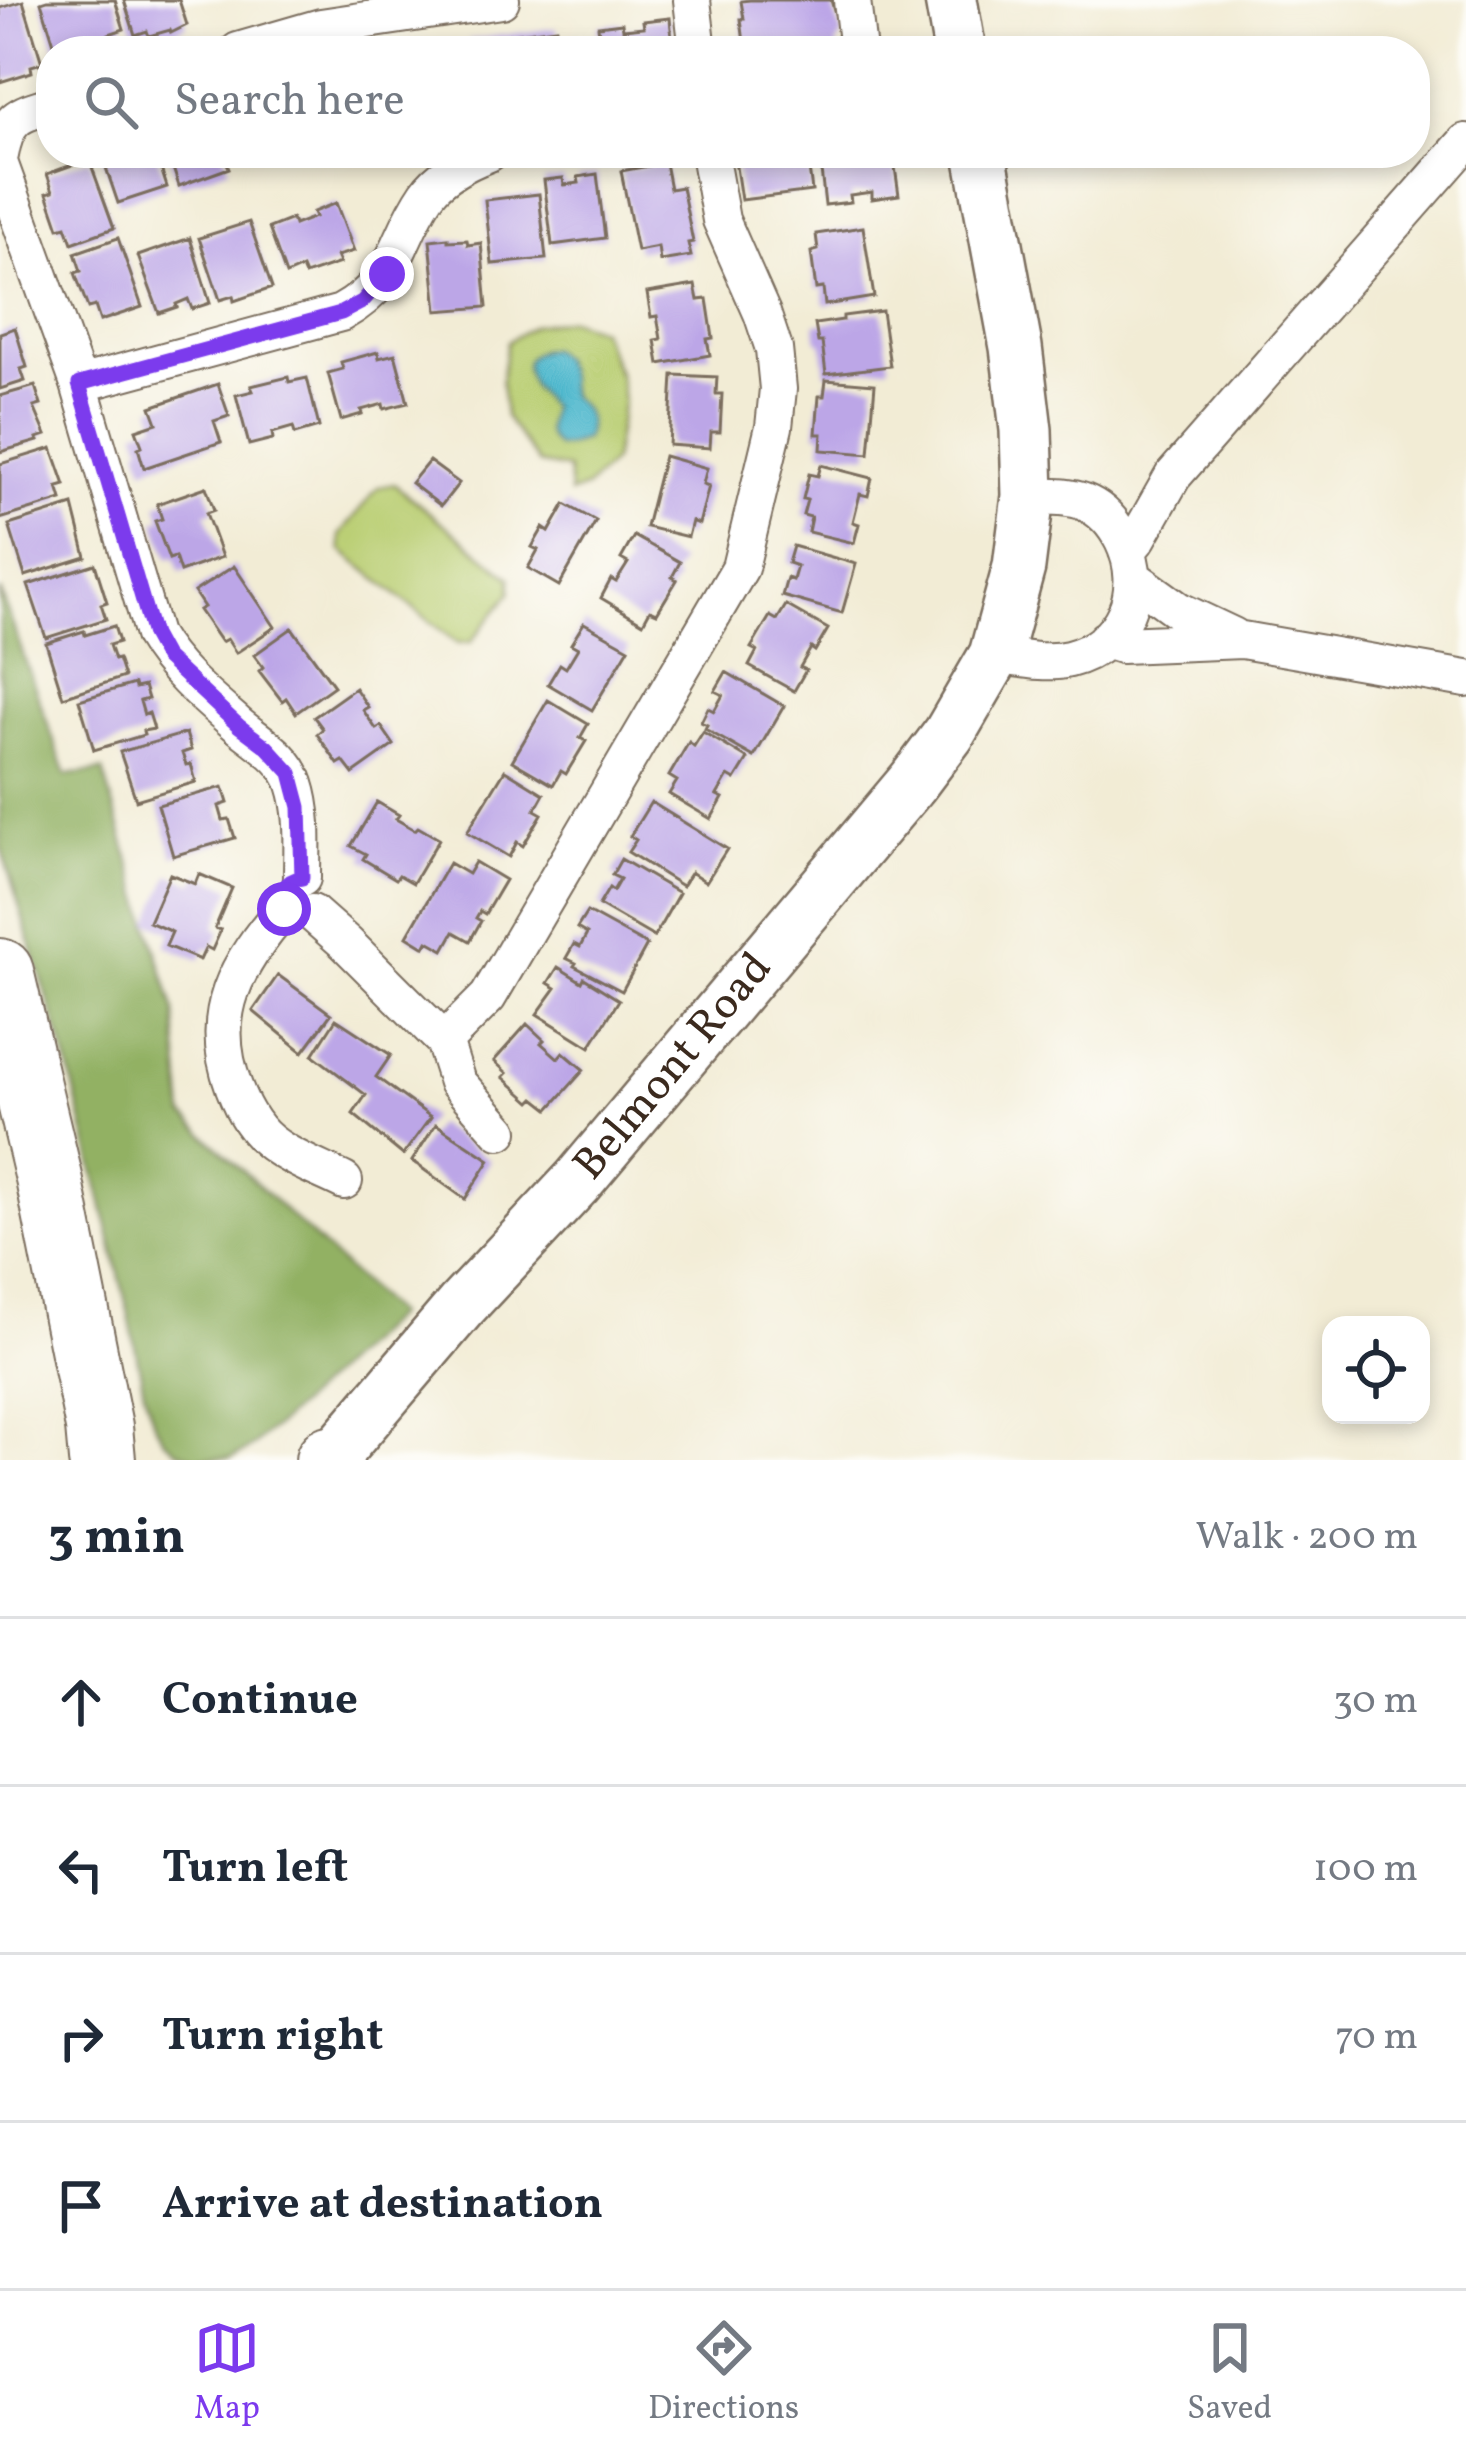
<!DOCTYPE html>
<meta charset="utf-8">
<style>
body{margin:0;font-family:Vollkorn,serif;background:#f6f6f7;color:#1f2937}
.controls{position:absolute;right:36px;bottom:36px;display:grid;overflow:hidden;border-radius:24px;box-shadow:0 6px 18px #0003}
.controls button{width:108px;height:108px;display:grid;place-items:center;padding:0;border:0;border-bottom:3px solid #e0e1e3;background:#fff;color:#1f2937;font:60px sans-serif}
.stop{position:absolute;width:36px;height:36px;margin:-27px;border:9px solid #7c3aed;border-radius:50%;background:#fff}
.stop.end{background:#7c3aed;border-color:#fff;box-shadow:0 3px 12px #0008}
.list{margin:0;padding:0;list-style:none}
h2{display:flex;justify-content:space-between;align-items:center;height:156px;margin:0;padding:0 48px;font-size:51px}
h2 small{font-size:39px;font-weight:400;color:#747a83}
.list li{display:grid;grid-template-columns:78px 1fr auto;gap:36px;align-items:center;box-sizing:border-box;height:168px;padding:0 48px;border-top:3px solid #e0e1e3}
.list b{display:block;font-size:45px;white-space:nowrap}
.list em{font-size:39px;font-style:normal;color:#747a83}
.icon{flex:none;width:66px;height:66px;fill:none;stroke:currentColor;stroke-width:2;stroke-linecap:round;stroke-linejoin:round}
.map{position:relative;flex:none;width:1466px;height:1460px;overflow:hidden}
.search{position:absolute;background:#fff;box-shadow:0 6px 18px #0003;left:36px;right:36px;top:36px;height:132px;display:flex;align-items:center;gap:30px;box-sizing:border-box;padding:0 42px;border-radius:48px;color:#747a83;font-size:45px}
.sheet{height:828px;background:#fff}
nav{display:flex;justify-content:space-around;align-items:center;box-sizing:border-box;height:168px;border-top:3px solid #e0e1e3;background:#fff;font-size:33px;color:#747a83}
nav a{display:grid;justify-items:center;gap:6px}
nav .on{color:#7c3aed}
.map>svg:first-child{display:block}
.green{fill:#b9ce72;stroke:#7a7c48;stroke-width:3}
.forest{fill:#92b164;stroke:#666e41;stroke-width:3}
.water{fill:#4fb8cd;stroke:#457176;stroke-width:3}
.building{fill:#bca6e7}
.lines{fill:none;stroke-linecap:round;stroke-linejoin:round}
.street-casing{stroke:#7b6e5e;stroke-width:40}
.secondary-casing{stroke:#7b6e5e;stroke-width:56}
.highway-casing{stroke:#7b6e5e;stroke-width:70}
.street{stroke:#fff;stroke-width:36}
.secondary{stroke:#fff;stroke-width:51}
.highway{stroke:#fff;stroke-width:66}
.route{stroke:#7c3aed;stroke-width:15}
.labels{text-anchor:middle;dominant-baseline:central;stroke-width:9;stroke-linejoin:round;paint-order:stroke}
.street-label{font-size:45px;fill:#3b2a1e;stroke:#fdfcf7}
</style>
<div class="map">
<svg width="1466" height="1460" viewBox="0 0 1466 1460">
<rect width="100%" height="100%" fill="#fdfcf7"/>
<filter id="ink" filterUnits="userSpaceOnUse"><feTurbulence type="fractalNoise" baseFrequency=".00833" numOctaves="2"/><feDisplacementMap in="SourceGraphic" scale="24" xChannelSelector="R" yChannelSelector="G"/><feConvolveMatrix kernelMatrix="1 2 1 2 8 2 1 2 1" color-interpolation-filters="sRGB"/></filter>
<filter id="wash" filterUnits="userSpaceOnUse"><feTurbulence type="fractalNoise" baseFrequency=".004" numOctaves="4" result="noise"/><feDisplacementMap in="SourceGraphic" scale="48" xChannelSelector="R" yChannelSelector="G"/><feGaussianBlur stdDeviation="2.7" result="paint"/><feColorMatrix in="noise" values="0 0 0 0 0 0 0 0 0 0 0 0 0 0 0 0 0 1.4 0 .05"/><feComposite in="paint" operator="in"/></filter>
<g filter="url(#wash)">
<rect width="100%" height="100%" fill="#f2ecd5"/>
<path class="green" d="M569,319L600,329L619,375L623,400L613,461L587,487L570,494L568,469L539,464L505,417L501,381L507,342L534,325Z
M394,484L511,578V592L471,642L457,643L341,550L340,535L378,487Z"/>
<path class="forest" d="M0,590L66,775L103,771L175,1012L184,1115L395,1315L281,1422L245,1452L231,1458H197L179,1452L165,1441L154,1423L144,1391L128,1311L69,1067L0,844Z"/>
<path class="water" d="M551,349C568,363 567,376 570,396C585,409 593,419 585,439L568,446L557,447C540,431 549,427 550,407C532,388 506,353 551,349Z"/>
<g id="blocks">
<path class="building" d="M47,0H115L124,29L109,34L111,40L76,51L72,45L56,50L41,2Z
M124,0H179L187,25L171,33L170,30L149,36L147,31L135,35Z
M750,0H831L842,37L838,38L839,42H836L837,51H745L741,19H744L741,1Z
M23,1L42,63L31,66L32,72L0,82V8Z
M670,18L673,51H601L598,26L622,23L623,29L644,27L643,21Z
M556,28L562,51H469L468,40Z
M101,153H156L167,187L118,203Z
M168,153H223L229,168L179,186Z
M739,153H807L812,191L741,200L734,154Z
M819,153H893L899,195L872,199V192L850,195L851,202L825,205Z
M89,159L114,228L72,243L66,226L59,228L47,193L53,191L47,174Z
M665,163L670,189L682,187L693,242L688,243L691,256L660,261L658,247L637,251L621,171Z
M597,174L605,238L552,245L544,180L563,178L564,185L579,183L578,177Z
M539,194L546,259L492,264L485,200Z
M336,203L354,251L337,256L340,263L305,275L302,268L286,275L269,228L292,219L294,225L315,217L313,212Z
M249,222L272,288L234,301L233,296L220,300L199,238Z
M863,227L874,297L825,305L823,288L816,289L811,252L818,250L816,234Z
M118,238L142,307L100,321L95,306L88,308L75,273L81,271L75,253Z
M190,238L210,303L192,309L188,299L176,304L177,307L159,313L138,256Z
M448,238V241L467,240L468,245L481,243L487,307L437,311L430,240Z
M695,285L698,300L707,299L713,338L707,339L710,355L659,364L655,340L661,339L657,316L651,317L647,293Z
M882,311L890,366L826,374L822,342H818L815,324L843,320V316Z
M15,328L27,367L21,369L25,381L0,389V333Z
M378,352L379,358L395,354L408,403L384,409L383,404L361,410L362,414L341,420L328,373L343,369L341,362Z
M673,375L717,377L716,394H722L720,432H711L710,448L669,445Z
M288,377L289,382L307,378L319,427L295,434L293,427L272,433L273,439L249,445L236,395L253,391L251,386Z
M826,380L875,384L869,454L821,450L822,434H816L819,396H824Z
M218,384L229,416L214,421L221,442L144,468L138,448L142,446L136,430L157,423L151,407Z
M35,386L41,405L34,407L46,435L37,438L38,441L0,452V396Z
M52,448L65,485L58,487L62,500L0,519V464Z
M664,456L707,468L703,484L709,486L699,524L692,521L688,537L646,527Z
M429,461L459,483L441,506L411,483Z
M821,465L872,478L868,496L860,494L853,522L859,524L854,543L808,532L811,517L803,515L807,500L803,499L809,474L818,476Z
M206,487L214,510L206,513L222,557L180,572L175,557L169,559L155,521L162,519L157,504Z
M565,504L596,521L559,586L528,568L538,550L532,547L543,528L549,532Z
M73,505L86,557L25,576L9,525Z
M634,536L680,562L672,577L677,580L657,613L650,610L643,623L601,598L611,579L616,582L628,563L621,559Z
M793,546L856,564L842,613L782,596L787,578L793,580L797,566L788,563Z
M95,564L107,602L101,604L106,619L46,638L28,585Z
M234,566L275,627L236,653L227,639L221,642L199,610L204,607L194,592Z
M786,605L828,629L815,651L811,648L800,667L806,670L794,691L749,666L757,651L751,648L770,616L777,620Z
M584,623L629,648L592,710L548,684L560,664L566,668L578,648L571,644Z
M114,626L119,642L109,645L114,660L118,659L124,677L63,697L46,643L84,631L85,635Z
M292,628L334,686L296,713L286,698L282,701L259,671L263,667L254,655Z
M726,672L784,706L754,757L705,729L707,725L701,722L708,708L714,711L723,695L715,691Z
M134,684L135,688L144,686L148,699L140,701L144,715L149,713L154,729L143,731L144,735L94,750L79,700Z
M355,688L368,707L363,710L376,729L381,726L394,745L353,774L343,761L338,764L317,734L323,729L314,717Z
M548,700L588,724L580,738L586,741L566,774L561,771L553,785L512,761Z
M703,732L748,759L735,780L728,776L717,795L723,798L711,819L669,794L677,781L669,776L689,742L694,746Z
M186,733L191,750L182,753L186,765L191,764L196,782L136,800L120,752Z
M505,770L544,794L535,810L542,814L523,846L517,842L509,857L467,832Z
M223,787L228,803L219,806L223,820L229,819L235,838L173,856L158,805Z
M377,802L399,815L396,819L415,830L418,827L439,839L413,883L399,875L396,879L363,859L366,854L351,846Z
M651,802L727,849L706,882L691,872L682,886L628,852L636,840L630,836Z
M621,859L679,893L654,937L599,905L609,888L613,891L620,879L612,875Z
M475,862L505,880L485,914L480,911L476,918L481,921L470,941L454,932L444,950L428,941L425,947L407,936L449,863L468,874Z
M170,874L195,884L199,874L232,888L215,928L221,930L212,950L206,947L200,960L166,946L172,932L149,922Z
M587,912L647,945L622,991L574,966L576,963L566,958L574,944L580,947L587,934L577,928Z
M558,967L582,982L584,978L619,1000L590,1047L537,1014L556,988L548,983Z
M278,975L331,1014L303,1052L253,1011Z
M336,1019L391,1055L376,1077L431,1117L403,1155L353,1114L366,1095L313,1055Z
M527,1024L544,1040L541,1043L558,1058L563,1052L584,1070L549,1109L535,1098L531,1102L503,1077L507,1073L494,1061Z
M436,1124L490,1160L465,1199L412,1161Z"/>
</g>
</g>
<g filter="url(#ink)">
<use href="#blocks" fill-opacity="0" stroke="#7b6e5e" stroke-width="3"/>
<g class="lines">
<g class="street-casing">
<path id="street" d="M692,0L698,51
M852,0L858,51
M238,51L321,27L501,0
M0,155C6,119 18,114 51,105
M0,165L79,384L153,635C173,670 207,698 237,724C258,742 286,756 295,784C305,814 302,847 302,878
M79,384L341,313C399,281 394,242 427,194C440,175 468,161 489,153
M1127,551L1138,538L1173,476L1466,142
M1135,579L1178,610L1233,636
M1105,640L1121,645L1242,640L1466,679
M995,655C1019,658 1045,665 1069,659C1124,645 1147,590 1123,541C1115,525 1102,509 1084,502C1067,495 1046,497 1028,496
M284,909C237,963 206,1014 234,1087C243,1111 255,1133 277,1147C297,1161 322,1170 344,1181
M312,913L346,943L444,1041L457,1082L500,1131
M444,1041L488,997L740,568L774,427L778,389L774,349L762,313L721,220L709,153"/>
</g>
<g class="secondary-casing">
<g id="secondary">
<path d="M951,0L960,51"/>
<path id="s1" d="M330,1460L461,1306L577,1182L913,782L949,734L995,655L1019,567L1028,496L1026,430L1016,347L980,153"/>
</g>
</g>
<g class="highway-casing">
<path id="highway" d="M0,972L49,1178L99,1427L102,1460
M329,1460L330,1459"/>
</g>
<use href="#street" class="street"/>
<use href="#secondary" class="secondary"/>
<use href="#highway" class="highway"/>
</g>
</g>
<g class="lines" filter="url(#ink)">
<path class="route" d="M284,909C277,893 285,880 302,878L300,807L291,773L267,747L239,726L165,657L153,635L79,384L341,313L362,302L387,274"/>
</g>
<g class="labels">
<g class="street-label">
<text stroke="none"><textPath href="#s1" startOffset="522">Belmont Road</textPath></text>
</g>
</g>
</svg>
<div class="controls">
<button><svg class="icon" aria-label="locate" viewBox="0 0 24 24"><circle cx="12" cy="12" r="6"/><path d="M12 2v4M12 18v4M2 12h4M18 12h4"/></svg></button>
</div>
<div class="stop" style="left:284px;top:909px"></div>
<div class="stop end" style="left:387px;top:274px"></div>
<div class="search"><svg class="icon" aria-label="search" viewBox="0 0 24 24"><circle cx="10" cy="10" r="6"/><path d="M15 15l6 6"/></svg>Search here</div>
</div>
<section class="sheet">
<h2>3 min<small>Walk · 200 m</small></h2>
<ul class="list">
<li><svg class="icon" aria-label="ahead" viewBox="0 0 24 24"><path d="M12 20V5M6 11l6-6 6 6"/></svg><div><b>Continue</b></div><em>30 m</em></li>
<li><svg class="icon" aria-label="left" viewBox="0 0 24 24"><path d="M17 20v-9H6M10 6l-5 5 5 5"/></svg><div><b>Turn left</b></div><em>100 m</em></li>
<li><svg class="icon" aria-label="right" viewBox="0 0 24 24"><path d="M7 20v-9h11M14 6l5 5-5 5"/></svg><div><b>Turn right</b></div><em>70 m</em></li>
<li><svg class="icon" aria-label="arrive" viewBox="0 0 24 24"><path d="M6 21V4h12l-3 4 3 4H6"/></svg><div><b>Arrive at destination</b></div></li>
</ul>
</section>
<nav>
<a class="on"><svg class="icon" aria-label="map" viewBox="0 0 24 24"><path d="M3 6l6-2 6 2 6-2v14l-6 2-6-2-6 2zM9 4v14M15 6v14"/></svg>Map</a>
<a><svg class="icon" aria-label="directions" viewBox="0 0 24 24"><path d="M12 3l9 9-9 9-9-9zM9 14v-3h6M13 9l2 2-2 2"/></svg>Directions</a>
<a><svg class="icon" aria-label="saved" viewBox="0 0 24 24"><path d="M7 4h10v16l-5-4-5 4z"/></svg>Saved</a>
</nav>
